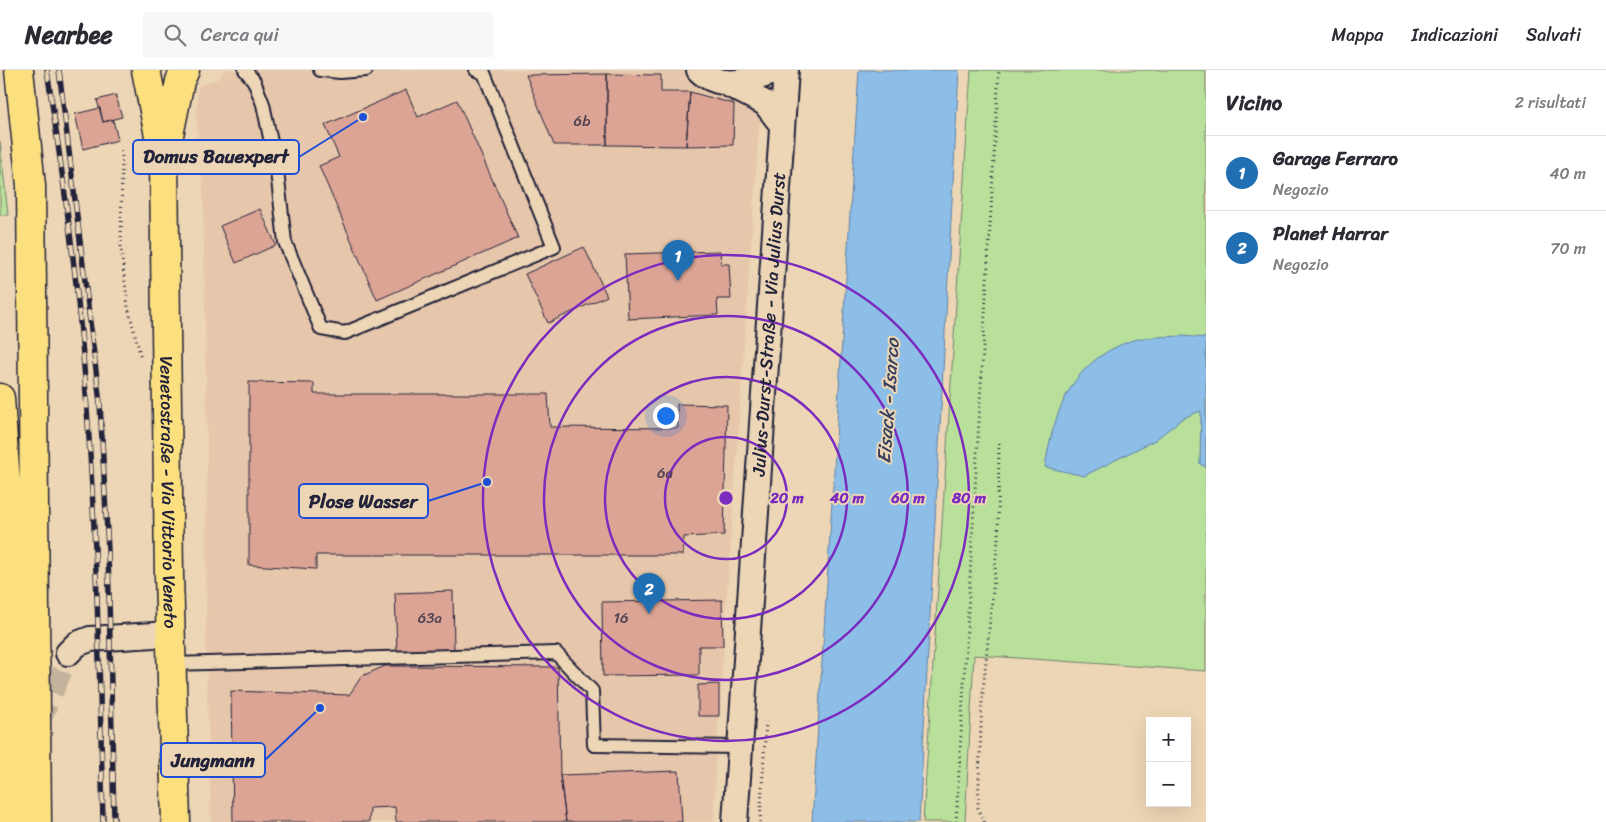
<!DOCTYPE html>
<html lang="it">
<meta charset="utf-8">
<style>
body{margin:0;font-family:Sriracha,sans-serif;background:#f7f7f7;color:#2b2b33}
.controls{position:absolute;right:15px;bottom:15px;display:grid;overflow:hidden;border-radius:0px;box-shadow:0 5px 20px #0002}
.controls button{width:45px;height:45px;display:grid;place-items:center;padding:0;border:0;border-bottom:1px solid #e1e1e2;background:#fff;color:#2b2b33;font:25px sans-serif}
.you{position:absolute;left:665px;top:345px;width:18px;height:18px;margin:-12px;border:4px solid #fff;border-radius:50%;background:#1a73e8;box-shadow:0 0 0 8px #1a73e833}
.badge{display:grid;place-items:center;width:32px;height:32px;border-radius:50%;background:#1f6fb2;color:#fff;font-size:16px;font-weight:700}
.pin{position:absolute;translate:-50% -41px;filter:drop-shadow(0 1px 2px #0008)}
.pin::after{content:'';position:absolute;top:26px;width:18px;height:15px;background:inherit;clip-path:polygon(0 0,100% 0,50% 100%)}
.list{margin:0;padding:0;list-style:none}
h2{display:flex;justify-content:space-between;align-items:center;height:65px;margin:0;padding:0 20px;font-size:21px}
h2 small{font-size:16px;font-weight:400;color:#7c7c81}
.list li{display:grid;grid-template-columns:32px 1fr auto;gap:15px;align-items:center;box-sizing:border-box;height:75px;padding:0 20px;border-top:1px solid #e1e1e2}
.list b{display:block;font-size:19px;white-space:nowrap}
.list p{margin:0;font-size:16px;white-space:nowrap;color:#7c7c81}
.list em{font-size:16px;font-style:normal;color:#7c7c81}
.icon{flex:none;width:28px;height:28px;fill:none;stroke:currentColor;stroke-width:2;stroke-linecap:round;stroke-linejoin:round}
.map{position:relative;flex:none;width:1206px;height:752px;overflow:hidden}
header{display:flex;align-items:center;gap:30px;box-sizing:border-box;height:70px;padding:0 25px;background:#fff;border-bottom:1px solid #e1e1e2}
header strong{font-size:24px}
nav{display:flex;gap:28px;margin-inline-start:auto;font-size:18px}
.search{width:350px;height:45px;background:#f7f7f7;display:flex;align-items:center;gap:12px;box-sizing:border-box;padding:0 18px;border-radius:0px;color:#7c7c81;font-size:19px}
main{display:flex}
aside{flex:1;background:#fff}
.map>svg:first-child{display:block}
.built{fill:#e7c7ab}
.green{fill:#b9e09b;stroke:#6e816b}
.water{fill:#8cbee8;stroke:#6280a3}
.building{fill:#dca495;stroke:#22223b}
.lines{fill:none;stroke-linecap:round;stroke-linejoin:round}
.street-tunnel{stroke:#c4b29d;stroke-width:24;stroke-dasharray:24 12;stroke-linecap:butt}
.lane-casing{stroke:#22223b;stroke-width:16}
.street-casing{stroke:#22223b;stroke-width:28}
.primary-casing{stroke:#22223b;stroke-width:31}
.highway-casing{stroke:#22223b;stroke-width:31}
.path{stroke:#22223b;stroke-width:3;stroke-dasharray:1 4;stroke-linecap:butt}
.lane{stroke:#ecd6b5;stroke-width:12}
.street{stroke:#ecd6b5;stroke-width:24}
.primary{stroke:#fce080;stroke-width:28}
.highway{stroke:#fce080;stroke-width:28}
.rail-casing{stroke:#22223b;stroke-width:5.5}
.rail{stroke:#ecd6b5;stroke-width:4;stroke-dasharray:11;stroke-linecap:butt}
.ring{fill:none;stroke:#7b2cbf;stroke-width:2.5}
.labels{text-anchor:middle;dominant-baseline:central;stroke-width:4;stroke-linejoin:round;paint-order:stroke}
.number-label{font-size:15px;fill:#504252}
.street-label{font-size:18px;fill:#22223b;stroke:#ecd6b5}
.water-label{font-size:19px;font-style:italic;fill:#37415e;stroke:#ecd6b5}
.centre{fill:#7b2cbf;stroke:#ecd6b5;stroke-width:2.5}
.ring-label{font-size:15px;text-anchor:middle;font-weight:bold;fill:#7b2cbf;stroke:#ecd6b5;stroke-width:4;stroke-linejoin:round;paint-order:stroke}
.leader{fill:none;stroke:#1d4ed8;stroke-width:2}
.callout-dot{fill:#1d4ed8;stroke:#ecd6b5;stroke-width:2}
.callout{fill:#ecd6b5;stroke:#1d4ed8;stroke-width:2}
.callout-label{font-size:19px;text-anchor:middle;font-weight:bold;fill:#22223b}
</style>
<header>
<strong>Nearbee</strong>
<div class="search"><svg class="icon" aria-label="search" viewBox="0 0 24 24"><circle cx="10" cy="10" r="6"/><path d="M15 15l6 6"/></svg>Cerca qui</div>
<nav><a>Mappa</a><a>Indicazioni</a><a>Salvati</a></nav>
</header>
<main>
<div class="map">
<svg width="1206" height="752" viewBox="0 0 1206 752">
<rect width="100%" height="100%" fill="#ecd6b5"/>
<filter id="ink" filterUnits="userSpaceOnUse"><feTurbulence type="fractalNoise" baseFrequency=".02" numOctaves="2"/><feDisplacementMap in="SourceGraphic" scale="10" xChannelSelector="R" yChannelSelector="G"/><feConvolveMatrix kernelMatrix="1 2 1 2 8 2 1 2 1" color-interpolation-filters="sRGB"/></filter>
<g filter="url(#ink)">
<path class="built" d="M225,0H763L715,702L714,752H211L206,587L207,376L203,117L196,47L198,16L219,8Z"/>
<path class="green" d="M971,0H1206V601L974,585L965,752H923Z
M0,71L8,145H0Z"/>
<path class="water" d="M859,0H959L919,752H812Z
M1183,266L1206,268V397L1200,394L1201,341L1183,348L1155,370L1084,406L1045,397C1054,341 1071,292 1130,271C1145,266 1167,267 1183,266Z"/>
<path class="building" d="M607,4V75H554L526,5Z
M607,4L661,5V22H690L686,76L607,75Z
M406,20L418,47L457,30L518,168L377,230L319,96L339,87L325,55Z
M690,22L734,34L733,75L686,76Z
M116,25L122,47L103,52L97,30Z
M100,38L103,52L113,50L118,70L83,79L75,44Z
M260,139L276,175L236,193L220,156Z
M584,177L607,226L548,253L525,204Z
M720,181L721,194H729L731,229H717L718,245L628,249L625,184Z
M249,312L314,313V324H548L550,357L678,358L677,334L727,335L724,465L684,467L683,485H316V499L249,495Z
M453,521L454,579L397,581L395,523Z
M722,530L723,576H699V605L603,606L602,532Z
M385,596L558,597L560,705L566,752H396L395,737L370,738L369,752H233L231,621L349,625L362,606Z
M719,614V646H698V615Z
M679,701L682,752H566L560,705Z"/>
<g class="lines">
<path class="street-tunnel" d="M37,655L68,583"/>
<g class="lane-casing">
<path id="lane" d="M245,0L254,11L263,34L277,101L285,172L321,259L345,263L554,177L484,3L476,0
M320,0L340,2L366,0
M171,594L556,583L592,621L594,675L739,677"/>
</g>
<g class="street-casing">
<g id="street">
<path d="M699,0C721,22 754,10 778,0"/>
<path d="M724,12L765,33L782,55"/>
<path d="M68,583L77,574L90,569L170,564"/>
<path id="s1" d="M735,752L786,0"/>
</g>
</g>
<g class="primary-casing">
<g id="primary">
<path id="s2" d="M146,0L164,91L169,505L176,752"/>
<path d="M167,75L180,11L185,0"/>
</g>
</g>
<g class="highway-casing">
<path id="highway" d="M19,0L31,116L37,752
M0,328L9,457L11,752"/>
</g>
<path class="path" d="M122,81L121,179L128,237L141,288
M760,752L766,652
M956,752L999,0
M984,752L978,738L982,631L998,469L999,370"/>
<use href="#lane" class="lane"/>
<use href="#street" class="street"/>
<use href="#primary" class="primary"/>
<use href="#highway" class="highway"/>
<g class="rail-casing">
<path id="rail" d="M47,0C64,112 80,226 87,339C97,477 100,614 103,752
M59,0L100,333L108,480L114,752"/>
</g>
<use href="#rail" class="rail"/>
</g>
</g>
<g class="ring">
<circle cx="726" cy="428" r="61"/>
<circle cx="726" cy="428" r="121"/>
<circle cx="726" cy="428" r="182"/>
<circle cx="726" cy="428" r="243"/>
</g>
<g class="labels">
<g class="number-label">
<text x="582" y="51">6b</text>
<text x="665" y="403">6a</text>
<text x="430" y="548">63a</text>
<text x="621" y="548">16</text>
</g>
<g class="street-label">
<text stroke="none"><textPath href="#s1" startOffset="499">Julius-Durst-Straße - Via Julius Durst</textPath></text>
<text stroke="none"><textPath href="#s2" startOffset="424">Venetostraße - Via Vittorio Veneto</textPath></text>
</g>
<g class="water-label">
<text transform="translate(888 331) rotate(-86)">Eisack - Isarco</text>
</g>
</g>
<circle cx="726" cy="428" r="8" class="centre"/>
<g class="ring-label">
<text x="787" y="433">20 m</text>
<text x="847" y="433">40 m</text>
<text x="908" y="433">60 m</text>
<text x="969" y="433">80 m</text>
</g>
<path class="leader" d="M363 47L299 87M487 412L428 431M320 638L265 690"/>
<g class="callout-dot">
<circle cx="363" cy="47" r="5"/>
<circle cx="487" cy="412" r="5"/>
<circle cx="320" cy="638" r="5"/>
</g>
<g class="callout">
<rect x="133" y="70" width="166" height="34" rx="5"/>
<rect x="299" y="414" width="129" height="34" rx="5"/>
<rect x="161" y="673" width="104" height="34" rx="5"/>
</g>
<g class="callout-label">
<text x="216" y="93">Domus Bauexpert</text>
<text x="363" y="438">Plose Wasser</text>
<text x="213" y="697">Jungmann</text>
</g>
</svg>
<div class="controls">
<button>+</button>
<button>−</button>
</div>
<div class="you"></div>
<div class="pin badge" style="left:678px;top:211px">1</div>
<div class="pin badge" style="left:649px;top:544px">2</div>
</div>
<aside>
<h2>Vicino<small>2 risultati</small></h2>
<ul class="list">
<li><span class="badge">1</span><div><b>Garage Ferraro</b><p>Negozio</p></div><em>40 m</em></li>
<li><span class="badge">2</span><div><b>Planet Harrar</b><p>Negozio</p></div><em>70 m</em></li>
</ul>
</aside>
</main>
